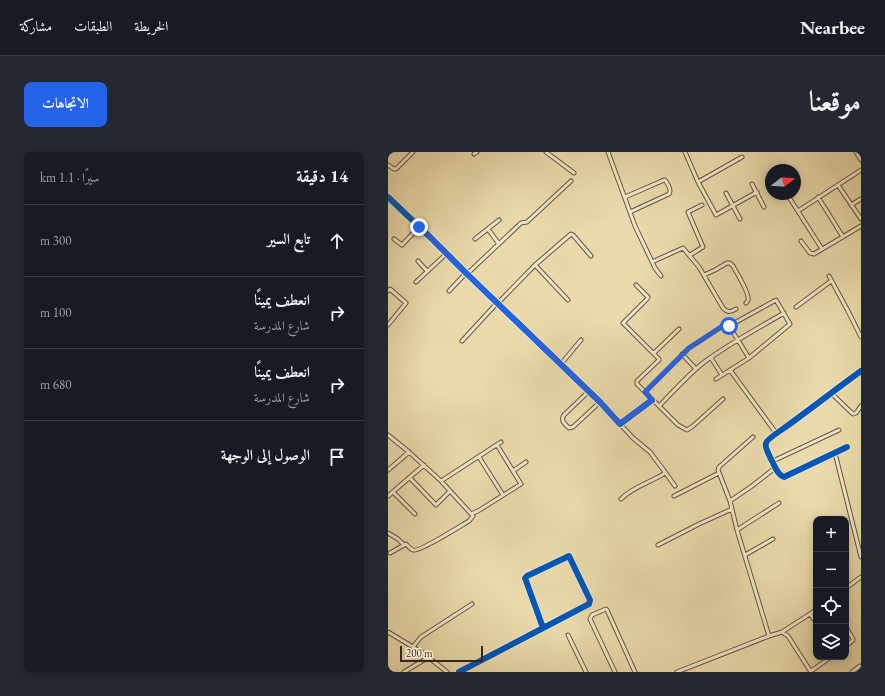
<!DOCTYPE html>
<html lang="ar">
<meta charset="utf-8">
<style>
body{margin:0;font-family:"EB Garamond",Amiri,serif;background:#242831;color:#f1f3f6;direction:rtl}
.controls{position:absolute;right:12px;bottom:12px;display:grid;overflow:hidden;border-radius:8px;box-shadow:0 2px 10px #0003}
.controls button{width:36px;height:36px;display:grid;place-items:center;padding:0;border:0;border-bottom:1px solid #363941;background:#171b24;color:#f1f3f6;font:20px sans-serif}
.compass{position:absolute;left:377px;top:12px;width:36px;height:36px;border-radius:50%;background:#171b24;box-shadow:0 2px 10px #0003;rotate:73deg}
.scale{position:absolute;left:12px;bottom:10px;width:83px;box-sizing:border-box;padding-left:4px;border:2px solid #342722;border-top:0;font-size:11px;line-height:14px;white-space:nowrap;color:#342722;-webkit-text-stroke:3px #f1e7c8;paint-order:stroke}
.stop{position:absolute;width:12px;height:12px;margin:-9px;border:3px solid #2563eb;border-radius:50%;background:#fff}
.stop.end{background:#2563eb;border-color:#fff;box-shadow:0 1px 4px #0008}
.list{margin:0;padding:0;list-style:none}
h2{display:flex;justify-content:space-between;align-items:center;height:52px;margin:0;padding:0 16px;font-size:17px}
h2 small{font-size:13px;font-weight:400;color:#9ea1a6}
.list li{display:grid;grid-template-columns:26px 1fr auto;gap:12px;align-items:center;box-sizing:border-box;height:72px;padding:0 16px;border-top:1px solid #363941}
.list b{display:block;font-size:15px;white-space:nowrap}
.list p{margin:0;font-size:13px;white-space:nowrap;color:#9ea1a6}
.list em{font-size:13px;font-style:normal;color:#9ea1a6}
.icon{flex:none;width:22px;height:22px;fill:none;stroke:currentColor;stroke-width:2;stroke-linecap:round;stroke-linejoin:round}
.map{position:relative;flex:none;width:473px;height:520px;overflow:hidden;direction:ltr;border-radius:8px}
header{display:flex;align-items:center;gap:24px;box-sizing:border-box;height:56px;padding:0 20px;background:#171b24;border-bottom:1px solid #363941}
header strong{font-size:19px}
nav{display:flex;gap:22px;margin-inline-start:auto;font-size:14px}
.intro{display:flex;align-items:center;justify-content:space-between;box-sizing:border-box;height:96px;padding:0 24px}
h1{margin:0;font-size:28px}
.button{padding:10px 18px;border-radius:8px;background:#2563eb;color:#fff;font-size:14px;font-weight:700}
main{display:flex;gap:24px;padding:0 24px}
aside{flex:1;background:#171b24;border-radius:8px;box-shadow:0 2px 10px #0003}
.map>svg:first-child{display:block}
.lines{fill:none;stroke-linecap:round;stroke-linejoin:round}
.minor-casing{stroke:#625444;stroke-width:5}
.minor{stroke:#f1e7c8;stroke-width:3}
.cycleway-casing{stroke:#f1e7c8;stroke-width:8}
.cycleway{stroke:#0057b8;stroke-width:6}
.route{stroke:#2563eb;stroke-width:5}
</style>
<header>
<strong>Nearbee</strong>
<nav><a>الخريطة</a><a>الطبقات</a><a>مشاركة</a></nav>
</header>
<div class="intro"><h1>موقعنا</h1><a class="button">الاتجاهات</a></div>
<main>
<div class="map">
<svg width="473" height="520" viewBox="0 0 473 520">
<rect width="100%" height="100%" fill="#eadaab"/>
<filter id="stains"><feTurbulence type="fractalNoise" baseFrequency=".005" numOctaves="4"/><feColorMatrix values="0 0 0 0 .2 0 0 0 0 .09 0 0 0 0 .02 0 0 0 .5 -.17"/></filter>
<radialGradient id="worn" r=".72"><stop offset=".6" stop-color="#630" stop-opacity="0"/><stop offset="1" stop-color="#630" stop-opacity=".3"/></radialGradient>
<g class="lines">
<g class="minor-casing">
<path id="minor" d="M158,0L186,21
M220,0L247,74L267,116L273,124
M297,0L310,30L328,63L369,40
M468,0L473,8
M86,2L89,0
M0,13L6,17H8L25,0
M310,30L354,5
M364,32L376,55
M450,33L473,67
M338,41L352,67
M399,42L434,97
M0,45L43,86L78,121L212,250L232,272L264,248
M237,45L251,39L276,28H277C280,32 284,38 281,42L242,60
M430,45L455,85
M463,53L473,47
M410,59L473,18
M100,77L111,92
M6,87L14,93L31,75
M87,87L111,68
M413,89L422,101L426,102L473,74
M302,103L315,95L300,60L314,53
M30,109L39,119
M264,110L286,100L295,96L311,115L335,156C340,161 342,160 348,157
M147,113L180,148
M79,122L133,71L139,70L183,29
M316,123L327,118L339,111H342L345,114C349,121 362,142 360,148C360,149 359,150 358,151
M441,124L460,159L473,185
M28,130L58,102
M248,133L260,145L259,147L235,171L271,207V208L249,229V232L290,273L299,278L305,274L335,247
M0,139L2,137L18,151L0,173
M61,139L78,121
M110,151L147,113L183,82L185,83L203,104
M408,155L443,129
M74,189L109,151
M266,201L291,177
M294,202L308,217
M323,206L334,223
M173,212L193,188
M342,218L388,281
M328,227L361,206L402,172L388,148L341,174
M201,239L176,263C172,269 177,272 181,276L185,275L212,250
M257,240L301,196L338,172H340L361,206
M443,241L465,262L468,261L473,254
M271,254C285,240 299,224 315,211C340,192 369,177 396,161
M232,272L245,286L262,300L274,316L287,334
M0,283L21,300L53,329L85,364L81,369C74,373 30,401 25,398C22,397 20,394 18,392L2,401
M365,285L331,315L330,318L342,349L349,378L381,484
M459,295L396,325C390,323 388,317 385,311C383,306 376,296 378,291C379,287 395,277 399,274C424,256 448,237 473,219
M447,301L473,405
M91,305L115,343
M385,309L451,278
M0,318L21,300
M125,319L138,310
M22,326L48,353L62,339
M53,329L113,290
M5,340L27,362
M0,344L36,313
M286,344L331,321
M233,347C244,335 264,330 277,321
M342,349L364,334L387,316
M83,362L90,359L133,332L109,293
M349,378L391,351
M0,381L10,387L16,393
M270,393L311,372L344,357
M357,403L385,387
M458,436L473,425
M422,462L428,470
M458,475L465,487V488L458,494
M0,480L35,501L59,520
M394,480L428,458
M180,483L198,520
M25,495L33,485L84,452
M423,519L443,505
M16,520L41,505
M71,520L201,452L202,448L181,404L139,424L137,426L154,473L157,475
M227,520L202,467L204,463L218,457L219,458L247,520
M289,520L381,484L394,480L400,484L423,520
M464,520L472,514L473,515"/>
</g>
<use href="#minor" class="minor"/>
<g class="cycleway-casing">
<path id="cycleway" d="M0,45L43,86L78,121L212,250L232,272L264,248
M459,295L396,325C390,323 388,317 385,311C383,306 376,296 378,291C379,287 395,277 399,274C424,256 448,237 473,219
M71,520L201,452L202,448L181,404L139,424L137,426L154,473L157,475"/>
</g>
<use href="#cycleway" class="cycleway"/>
</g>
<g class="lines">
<path class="route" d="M31,75L43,86L78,121L212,250L232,272L264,248L257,240L301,196L336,173L340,172L341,174"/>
</g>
<rect width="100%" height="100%" filter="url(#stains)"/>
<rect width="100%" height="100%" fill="url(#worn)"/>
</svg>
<div class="controls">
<button>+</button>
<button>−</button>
<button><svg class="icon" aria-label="locate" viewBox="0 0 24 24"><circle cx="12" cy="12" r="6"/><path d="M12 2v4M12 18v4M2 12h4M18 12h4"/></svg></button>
<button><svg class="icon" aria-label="layers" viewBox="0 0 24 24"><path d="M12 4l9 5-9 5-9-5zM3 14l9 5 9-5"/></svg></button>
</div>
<svg class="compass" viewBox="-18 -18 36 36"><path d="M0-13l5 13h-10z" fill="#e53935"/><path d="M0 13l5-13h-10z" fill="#9ea1a6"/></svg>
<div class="scale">200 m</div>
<div class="stop" style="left:341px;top:174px"></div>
<div class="stop end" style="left:31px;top:75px"></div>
</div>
<aside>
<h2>14 دقيقة<small>سيرًا · 1.1 km</small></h2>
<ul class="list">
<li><svg class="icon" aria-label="ahead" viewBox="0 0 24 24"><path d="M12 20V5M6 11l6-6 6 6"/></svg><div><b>تابع السير</b></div><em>300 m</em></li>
<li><svg class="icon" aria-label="right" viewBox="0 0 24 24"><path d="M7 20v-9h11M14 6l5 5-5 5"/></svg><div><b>انعطف يمينًا</b><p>شارع المدرسة</p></div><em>100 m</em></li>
<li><svg class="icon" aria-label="right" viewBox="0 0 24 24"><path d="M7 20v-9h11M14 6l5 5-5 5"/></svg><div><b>انعطف يمينًا</b><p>شارع المدرسة</p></div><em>680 m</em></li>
<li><svg class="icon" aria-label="arrive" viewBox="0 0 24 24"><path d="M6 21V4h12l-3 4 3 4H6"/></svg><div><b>الوصول إلى الوجهة</b></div></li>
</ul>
</aside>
</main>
